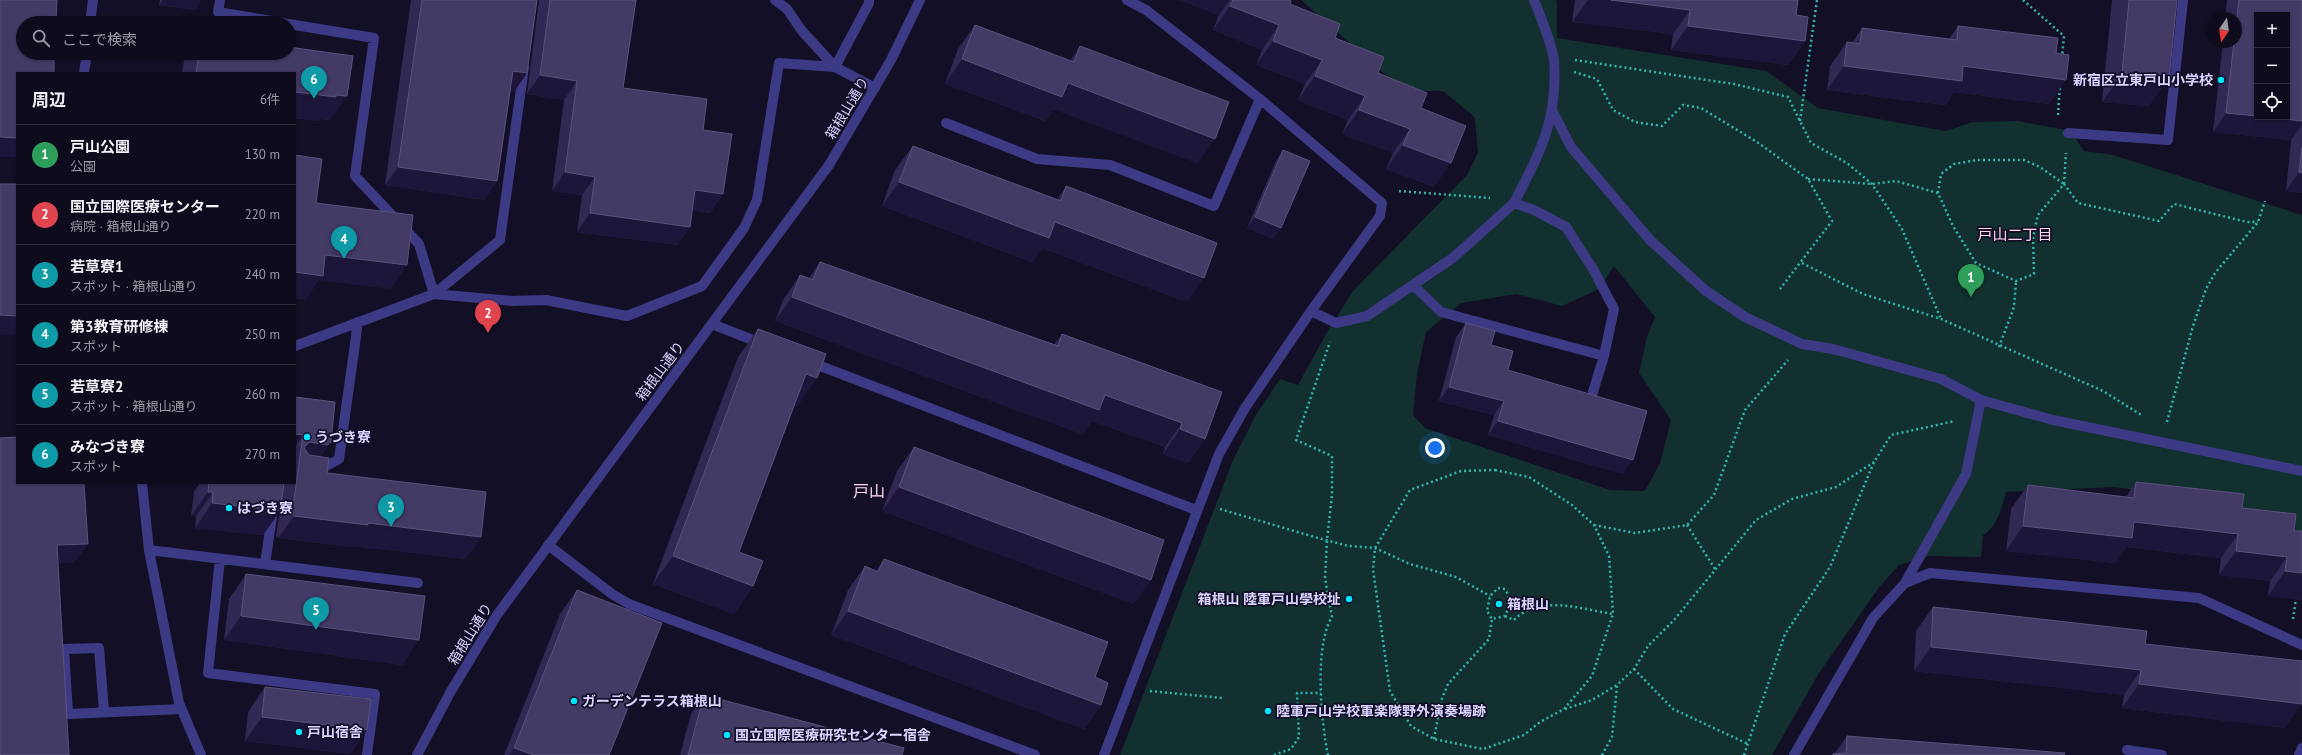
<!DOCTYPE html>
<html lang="ja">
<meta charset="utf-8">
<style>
body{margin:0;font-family:"PT Sans","Noto Sans JP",sans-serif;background:#1c1929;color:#f1f3f6}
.controls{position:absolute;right:12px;top:12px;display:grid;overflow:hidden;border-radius:0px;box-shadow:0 1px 3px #0004}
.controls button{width:36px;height:36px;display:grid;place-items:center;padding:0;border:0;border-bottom:1px solid #2e2b3b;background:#0e0b1c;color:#f1f3f6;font:20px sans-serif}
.compass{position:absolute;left:2206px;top:12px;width:36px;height:36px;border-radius:50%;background:#0e0b1c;box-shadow:0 1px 3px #0004;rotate:193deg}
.you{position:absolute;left:1435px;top:448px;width:14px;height:14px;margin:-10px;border:3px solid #fff;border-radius:50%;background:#1a73e8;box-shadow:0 0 0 6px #1a73e833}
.badge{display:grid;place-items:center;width:26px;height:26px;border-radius:50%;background:#00e5ff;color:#fff;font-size:13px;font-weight:700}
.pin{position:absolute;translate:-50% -33px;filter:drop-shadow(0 1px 2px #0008)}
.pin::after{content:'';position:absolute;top:21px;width:14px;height:12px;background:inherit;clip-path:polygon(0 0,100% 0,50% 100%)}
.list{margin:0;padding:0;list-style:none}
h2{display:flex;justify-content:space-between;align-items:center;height:52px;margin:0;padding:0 16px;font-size:17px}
h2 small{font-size:13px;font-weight:400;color:#9b9ba3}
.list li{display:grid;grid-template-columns:26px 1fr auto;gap:12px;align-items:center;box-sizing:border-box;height:60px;padding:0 16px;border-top:1px solid #2e2b3b}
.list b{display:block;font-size:15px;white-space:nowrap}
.list p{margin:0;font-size:13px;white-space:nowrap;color:#9b9ba3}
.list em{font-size:13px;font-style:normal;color:#9b9ba3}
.icon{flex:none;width:22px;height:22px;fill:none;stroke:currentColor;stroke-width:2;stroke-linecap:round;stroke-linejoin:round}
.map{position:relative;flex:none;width:2302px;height:755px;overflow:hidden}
.search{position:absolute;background:#0e0b1c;box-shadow:0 1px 3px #0004;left:16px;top:16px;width:280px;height:44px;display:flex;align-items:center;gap:10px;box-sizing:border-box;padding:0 14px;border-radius:22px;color:#9b9ba3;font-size:15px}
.panel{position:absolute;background:#0e0b1c;box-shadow:0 1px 3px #0004;left:16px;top:72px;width:280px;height:412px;border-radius:0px}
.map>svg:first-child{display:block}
.green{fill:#12302f;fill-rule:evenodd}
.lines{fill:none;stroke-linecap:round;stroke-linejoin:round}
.path{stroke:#2fb8b0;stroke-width:2.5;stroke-dasharray:2 3;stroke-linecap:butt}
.service{stroke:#3d3a85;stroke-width:10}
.pedestrian{stroke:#3d3a85;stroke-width:10}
.tertiary{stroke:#3d3a85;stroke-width:10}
.wall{fill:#312854}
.shaded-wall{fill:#1d163a}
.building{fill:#433a66;stroke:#5a527e}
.poi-dot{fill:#00e5ff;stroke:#130f26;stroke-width:1.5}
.labels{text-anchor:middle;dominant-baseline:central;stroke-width:3.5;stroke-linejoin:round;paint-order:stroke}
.poi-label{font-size:14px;font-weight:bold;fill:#d9d4ff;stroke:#130f26;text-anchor:start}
.street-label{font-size:14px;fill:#d9d4ff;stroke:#130f26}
.neighbourhood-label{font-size:15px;fill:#ffd6f0;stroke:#130f26}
.quarter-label{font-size:16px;fill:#ffd6f0;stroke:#130f26}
</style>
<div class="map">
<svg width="2302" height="755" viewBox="0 0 2302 755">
<rect width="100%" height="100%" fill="#130f26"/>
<path class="green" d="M1301,0H1556L1557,5V38L1766,71L1818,108L1917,126L1946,131L1973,122L2018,121L2071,131L2084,151L2113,155L2302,215V533L2226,501L2113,487L2006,492C2002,508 1997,527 1983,535L1981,557L1929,556L1899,565L1880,586L1819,673L1772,755H1120L1233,460L1256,415L1280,379L1298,385L1325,336L1353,291L1467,175L1478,153L1475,118L1470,113L1443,91H1408L1381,71ZM1614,266L1655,317L1647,337L1639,373L1671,420L1660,463L1645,491L1610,490L1425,428L1413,415L1417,373L1426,332L1461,303L1516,294L1562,306L1599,289Z"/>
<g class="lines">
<path class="path" d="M2023,0L2064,36L2062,57
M1575,60L1734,84L1788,97L1811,143L1847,163L1872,184L1902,229L1941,319
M1574,72L1597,79L1613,110L1635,122L1662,126L1683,105L1701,108L1757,142L1808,179L1832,221L1780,289
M2058,115L2060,84
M1800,121L1817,0
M1808,179L1872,184L1896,181L1938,193L1953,226L1976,263L2016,281L2034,274L2033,236L2038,215L2064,184L2078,203L2159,221L2174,204L2247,222H2258
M2064,184L2066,153
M1399,191L1490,198
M1938,193L1941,174L1954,164L1977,160H2024L2040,167L2064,184
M1802,263L1863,294L1941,319L2103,391L2143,416
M1999,347L2014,307L2016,281
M2167,422L2193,326L2206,289L2215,273L2258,222L2265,201
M1495,470L1529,477L1572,505L1594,525L1609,556L1613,614L1592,676L1564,709L1540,722L1524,735L1483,749L1434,739L1411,726L1390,691L1373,569L1375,548L1410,490L1461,471Z
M1220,509L1318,538L1349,546L1375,548L1410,564L1456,577L1490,596
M1594,525L1635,533L1687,525L1714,495L1745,410L1788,360
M1687,525L1715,569
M1498,588L1505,589C1511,598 1510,606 1505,616L1492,619L1487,611L1490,596Z
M1505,616L1514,620C1540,594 1580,609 1613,614
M2293,619L2296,599
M1634,669L1673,709L1748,744
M1150,691L1222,698
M1565,709L1592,700L1617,685L1634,669L1648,646L1674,620L1756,520L1792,499L1836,487L1874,462
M1434,739L1441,701L1448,684L1489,639L1492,619
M1274,755L1291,749L1299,737L1297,693H1321
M1328,755C1321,722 1314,645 1332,617L1325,578L1327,540L1332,495V456L1296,440L1330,342
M1602,755L1612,737L1617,686
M1744,755L1785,634L1830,567L1874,462L1891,435L1955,421"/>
<path class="service" d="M220,0L218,12L284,23
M869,0V3L835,67L875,88
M289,24L374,38L355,176L419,244L434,294
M946,123L1037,159L1110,165L1214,206L1260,99
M2068,133L2168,140L2183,0
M1413,285L1441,312L1604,356
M434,294L512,301L546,300L627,316L702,286L744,228L757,200L779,63L835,67L802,31L787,9L775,0
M1311,311L1336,323L1367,316L1454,257L1514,203L1534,210L1566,227L1593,269L1614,309L1604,356L1592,395
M712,324L763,344
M295,346L434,294L500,240L524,67
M810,362L1196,510
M295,471L312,474L339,459L358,322
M548,545L612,594L629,604L1035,755
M149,550L418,583
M220,559L208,673L375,694L367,755
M265,564L277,483
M104,712L99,648L64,649L68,714L181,709
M2127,750L2162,755
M1104,755L1219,454L1245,408L1311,311L1380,216L1382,203L1260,99L1146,10L1127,0
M1794,755L1873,618L1905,583L1930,573L2199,598L2302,645
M2299,755L2302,748"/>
<path class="pedestrian" d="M1553,112L1571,147L1650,240L1706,291L1745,317L1802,344L1833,349L1941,379L1981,400L2053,420L2302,471
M1514,203C1540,152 1558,121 1554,61C1553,47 1540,15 1534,0
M1905,583L1966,474L1981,400"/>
<path class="tertiary" d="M90,23L93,0
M84,73L87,53
M142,483L149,550L179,703L201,755
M417,755L451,691L497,615L829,165L891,60L920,0"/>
</g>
<path class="wall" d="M160,0H201L195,10L159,5Z
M411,0H537L527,73L514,92L510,91L497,181L484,200L385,185Z
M539,0H636L623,88L703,130L723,194L710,213L692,210L690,227L677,245L577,232L582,195L552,191L564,100L527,94Z
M1180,0H1291L1290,4L1335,38L1421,108L1434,187L1386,169L1393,153L1342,134L1348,120L1298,100L1305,84L1256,65L1262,50L1213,30L1219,15Z
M1575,0H1798L1796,15L1805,41L1788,65L1671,50L1673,34L1572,22Z
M2112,0H2177L2149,106L2102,102Z
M2227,0H2302V193L2286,191L2291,140L2213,132L2223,42H2236V18H2225Z
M975,25L1070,61L1080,46L1198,163L1054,109L1045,121L945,84L958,49Z
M1958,26L2056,53L2066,80L2049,104L1954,92L1945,105L1827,90L1830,66L1847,42L1852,43L1862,28L1949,39Z
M189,53H289L330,120L320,119L319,121L295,118V73H182L184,60Z
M913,146L1057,200L1066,186L1187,302L1042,248L1032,262L882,206L895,170Z
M1283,150L1281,228L1273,239L1247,228L1276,161Z
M820,262L1054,345L1062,334L1222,392L1188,463L1163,454L1165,447L1092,421L1082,434L775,321L783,300L800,275L809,278Z
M1466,323L1491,345L1508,370L1623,474L1488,435L1494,415L1439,401L1456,337Z
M758,329L797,407L794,405L739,552L753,586L734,614L653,584L738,357Z
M295,397L331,442L321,456L327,473L481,537L465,559L353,546L352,547L278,538L276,536L280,511L263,535L195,528L196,516H191L194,492L200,483H295Z
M914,447L1134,604L882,511L897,471Z
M2136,482L2242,508L2294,531L2302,600L2268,596L2270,581L2219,575L2221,558L2126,547L2115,563L2006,551L2011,509L2028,485L2126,497Z
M884,559L1095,677L1101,705L1084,729L831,635L848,590L865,566L876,571Z
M246,574L419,640L402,665L224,640L229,599Z
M577,590L609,755H504L560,614Z
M1933,607L2145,644L2285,728L2122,708L2124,695L1914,671L1916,631Z
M265,687L367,730L350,754L245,741L248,712Z
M704,695L902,755H680L691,714Z
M1847,736L2064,755H1832L1833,754H1834Z"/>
<path class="shaded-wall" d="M163,0H201L195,10L159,5Z
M1180,0H1230L1219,15Z
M1588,0H1611L1690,10L1673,34L1572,22Z
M1230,6L1279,25L1262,50L1213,30Z
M1688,26L1805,41L1788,65L1671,50Z
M1273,41L1322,60L1305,84L1256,65Z
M962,59L1068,83L1215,139L1198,163L1054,109L1045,121L945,84Z
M1844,66H1963L2066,80L2049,104L1954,92L1945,105L1827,90Z
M513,71L527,73L514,92L500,89Z
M2122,74L2169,78L2149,106L2102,102Z
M540,75L577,81L564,100L527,94Z
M1315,76L1365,96L1348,120L1298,100Z
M295,92L336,95L347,96L330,120L320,119L319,121L295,118Z
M1359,110L1410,129L1393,153L1342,134Z
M2226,113L2257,116V117H2267L2302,121V125L2291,140L2213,132Z
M0,137L17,138V157H0Z
M1403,145L1451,163L1434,187L1386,169Z
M398,167L497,181L484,200L385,185Z
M565,172L595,177L582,195L552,191Z
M2299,172L2302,173V193L2286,191Z
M899,182L1055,222L1204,278L1187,302L1042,248L1032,262L882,206Z
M695,190L723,194L710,213L682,209Z
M590,213L690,227L677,245L577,232Z
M1255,217L1281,228L1273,239L1247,228Z
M325,255L407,265L390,289L319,280L306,300L295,299V272Z
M792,297L1105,395L1182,423L1165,447L1092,421L1082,434L775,321Z
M0,315L17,316V336L0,335Z
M806,374L817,378L797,407L786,402Z
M1449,387L1504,401L1494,415L1439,401Z
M1498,421L1633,460L1623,474L1488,435Z
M1180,429L1205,439L1188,463L1163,454Z
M295,434L303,435L295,447Z
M309,442H331L315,465L301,453Z
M899,487L1151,580L1134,604L882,511Z
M208,492H213L196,516H191Z
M212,503L280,511L263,535L195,528Z
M294,516L368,523L481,537L465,559L353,546L352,547L278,538Z
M2134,522L2238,534L2221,558L2126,547L2115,563L2006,551L2023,526Z
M88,544L74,563L44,564L57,545Z
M2236,551L2287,557L2270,581L2219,575Z
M673,556L753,586L734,614L653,584Z
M2285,571L2302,573V600L2268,596Z
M848,611L1101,705L1084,729L831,635Z
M241,616L419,640L402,665L224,640Z
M1931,647L2141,670L2124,695L1914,671Z
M2139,684L2302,704L2285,728L2122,708Z
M262,717L367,730L350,754L245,741Z
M514,748L534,755H509Z"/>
<path class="building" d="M0,0H57L56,23H23V53H54V73H17V138L0,137Z
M422,0H537L527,73L513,71L497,181L398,167Z
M550,0H636L623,88L707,99L703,130L732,134L723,194L695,190L690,227L590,213L595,177L565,172L577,81L540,75Z
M1233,0H1291L1290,4L1340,24L1335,38L1384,57L1378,73L1427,93L1421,108L1466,126L1451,163L1403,145L1410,129L1359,110L1365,96L1315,76L1322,60L1273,41L1279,25L1230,6Z
M1611,0H1798L1796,15L1808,17L1805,41L1688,26L1690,10Z
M2129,0H2177L2169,78L2122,74Z
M2239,0H2302V121L2267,117H2287V15H2257V116L2226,113L2234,42H2236V25Z
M975,25L1074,62L1080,46L1229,102L1215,139L1068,83L1062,97L962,59Z
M1958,26L2058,38L2056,53L2069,55L2066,80L1963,66L1962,81L1844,66L1847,42L1860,44L1862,28L1957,40Z
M289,47L353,56L347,96L336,95V97L295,92V73H196L199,53H289Z
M913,146L1061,201L1066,186L1217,243L1204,278L1055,222L1049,238L899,182Z
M2302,147V173L2299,172Z
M1283,150L1310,161L1281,228L1255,217Z
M295,155L322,159L316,203L413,215L407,265L325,255L323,276L295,272Z
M0,184H17V316L0,315Z
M820,262L1058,346L1062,334L1222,392L1205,439L1180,429L1182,423L1105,395L1099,410L792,297L800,275L813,280Z
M1466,323L1495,331L1491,345L1513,351L1508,370L1647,411L1633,460L1498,421L1504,401L1449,387Z
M758,329L826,354L817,378L806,374L739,552L763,561L753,586L673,556Z
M295,397L335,402L331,442L327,445L309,442L304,448L309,455L329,458L327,473L486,492L481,537L368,523V525L294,516L292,514L303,435L295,434Z
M17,437V483H84L88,544L57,545L69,755H0V438Z
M914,447L1164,540L1151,580L899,487Z
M2136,482L2244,494L2242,508L2296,514L2294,531H2302V573L2285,571L2287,557L2236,551L2238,534L2134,522L2132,538L2023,526L2028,485L2134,498Z
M209,483H284L280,511L212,503L213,492H208Z
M884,559L1108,642L1095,677L1108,683L1101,705L848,611L865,566L878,572Z
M246,574L425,596L419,640L241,616Z
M577,590L662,623L609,755H534L514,748Z
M1933,607L2147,631L2145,644L2302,661V704L2139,684L2141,670L1931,647Z
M265,687L371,699L367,730L262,717Z
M704,695L904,748L902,755H688Z
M1847,736L2065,753L2064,755H1833V754L1846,753Z"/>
<g class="poi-dot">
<circle cx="2221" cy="80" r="4"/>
<circle cx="307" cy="437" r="4"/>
<circle cx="229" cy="508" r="4"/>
<circle cx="1349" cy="599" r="4"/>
<circle cx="1499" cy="604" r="4"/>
<circle cx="574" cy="701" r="4"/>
<circle cx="1268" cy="711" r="4"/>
<circle cx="299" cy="732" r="4"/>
<circle cx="727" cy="735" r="4"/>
</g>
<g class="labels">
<g class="poi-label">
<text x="2213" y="80" text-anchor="end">新宿区立東戸山小学校</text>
<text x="315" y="437">うづき寮</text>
<text x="237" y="508">はづき寮</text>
<text x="1341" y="599" text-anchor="end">箱根山 陸軍戸山學校址</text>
<text x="1507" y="604">箱根山</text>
<text x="582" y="701">ガーデンテラス箱根山</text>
<text x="1276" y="711">陸軍戸山学校軍楽隊野外演奏場跡</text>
<text x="307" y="732">戸山宿舎</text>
<text x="735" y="735">国立国際医療研究センター宿舎</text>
</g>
<g class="street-label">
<text transform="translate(847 108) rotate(-59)">箱根山通り</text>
<text transform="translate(660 371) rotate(-53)">箱根山通り</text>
<text transform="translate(470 634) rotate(-58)">箱根山通り</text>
</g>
<g class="neighbourhood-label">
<text x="2015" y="234">戸山二丁目</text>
</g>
<g class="quarter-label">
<text x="869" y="491">戸山</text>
</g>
</g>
</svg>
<div class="controls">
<button>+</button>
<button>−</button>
<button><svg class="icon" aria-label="locate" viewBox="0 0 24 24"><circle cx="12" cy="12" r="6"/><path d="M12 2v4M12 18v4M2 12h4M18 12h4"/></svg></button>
</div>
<svg class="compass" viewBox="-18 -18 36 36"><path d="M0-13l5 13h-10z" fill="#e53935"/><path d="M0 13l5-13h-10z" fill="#9b9ba3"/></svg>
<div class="you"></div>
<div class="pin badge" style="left:1971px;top:297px;background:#2e9e5b">1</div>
<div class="pin badge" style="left:488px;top:333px;background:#e0444e">2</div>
<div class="pin badge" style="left:391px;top:527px;background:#0f9aa8">3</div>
<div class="pin badge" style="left:344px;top:259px;background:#0f9aa8">4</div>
<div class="pin badge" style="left:316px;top:630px;background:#0f9aa8">5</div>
<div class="pin badge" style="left:314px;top:99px;background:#0f9aa8">6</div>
<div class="search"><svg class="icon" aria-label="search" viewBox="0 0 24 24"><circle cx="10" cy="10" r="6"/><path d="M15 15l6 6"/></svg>ここで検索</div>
<section class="panel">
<h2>周辺<small>6件</small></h2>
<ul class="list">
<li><span class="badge" style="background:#2e9e5b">1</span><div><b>戸山公園</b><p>公園</p></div><em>130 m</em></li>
<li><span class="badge" style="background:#e0444e">2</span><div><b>国立国際医療センター</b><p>病院 · 箱根山通り</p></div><em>220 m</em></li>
<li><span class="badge" style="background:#0f9aa8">3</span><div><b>若草寮1</b><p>スポット · 箱根山通り</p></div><em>240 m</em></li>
<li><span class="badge" style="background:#0f9aa8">4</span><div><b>第3教育研修棟</b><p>スポット</p></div><em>250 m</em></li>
<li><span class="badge" style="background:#0f9aa8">5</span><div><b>若草寮2</b><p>スポット · 箱根山通り</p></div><em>260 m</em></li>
<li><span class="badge" style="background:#0f9aa8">6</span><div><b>みなづき寮</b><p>スポット</p></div><em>270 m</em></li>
</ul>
</section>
</div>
